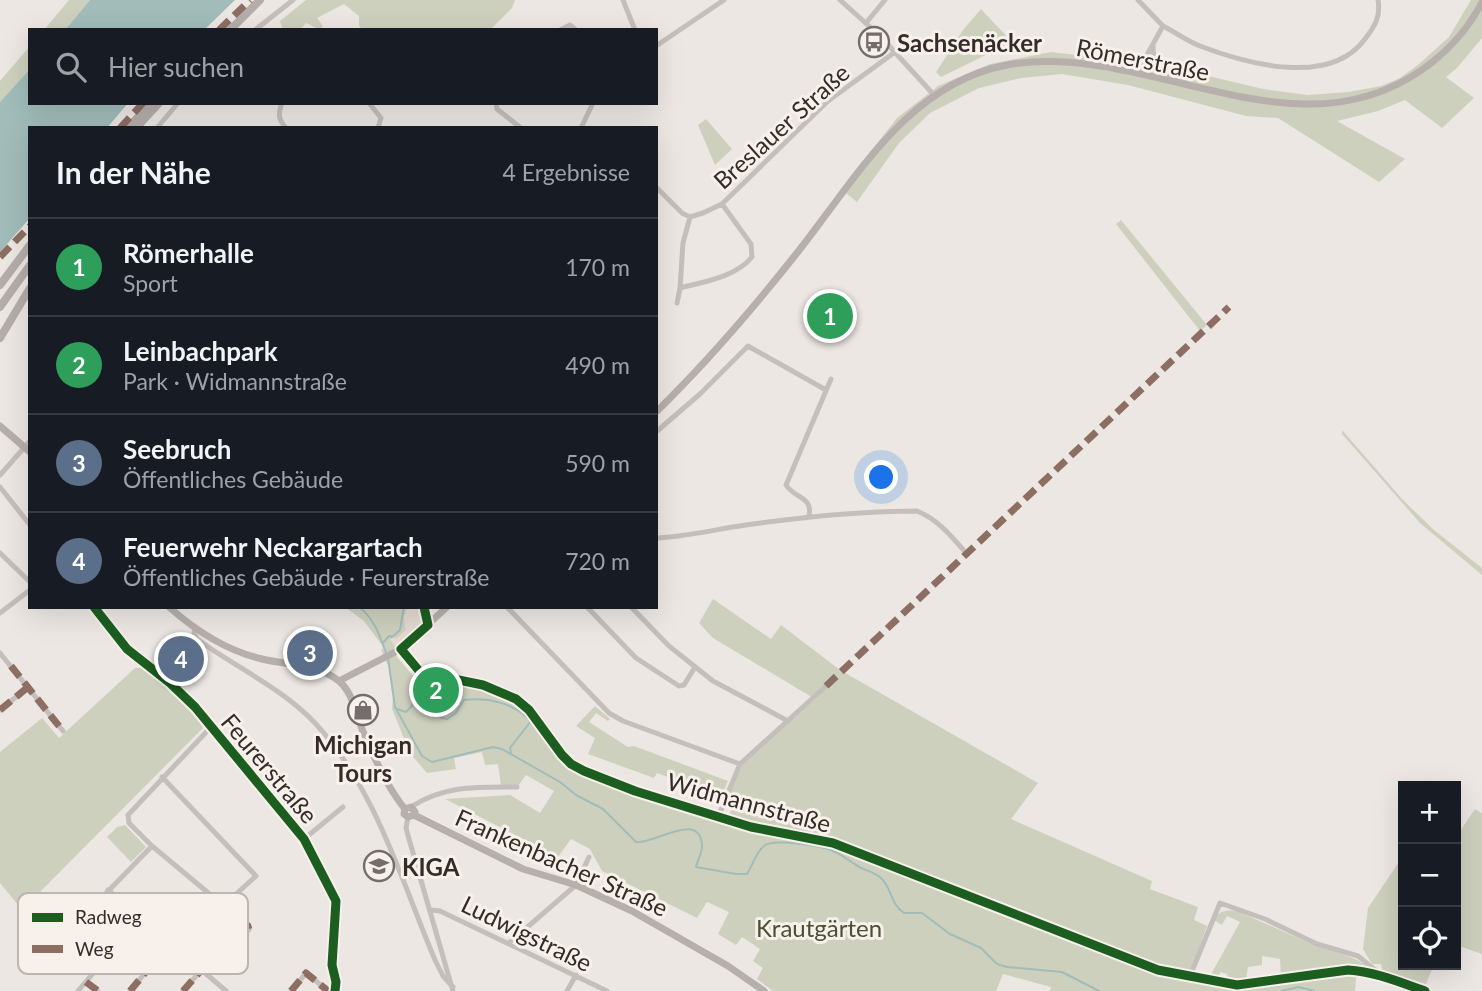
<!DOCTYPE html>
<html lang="de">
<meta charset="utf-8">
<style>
body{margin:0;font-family:Lato,sans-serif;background:#20242c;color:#f1f3f6}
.controls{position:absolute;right:21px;bottom:21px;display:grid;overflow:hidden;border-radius:0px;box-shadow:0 7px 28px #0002}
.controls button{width:63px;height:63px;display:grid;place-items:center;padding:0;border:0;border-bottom:2px solid #363941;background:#171b24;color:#f1f3f6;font:35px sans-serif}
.you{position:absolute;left:882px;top:478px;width:24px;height:24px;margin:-18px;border:5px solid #fff;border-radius:50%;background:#1a73e8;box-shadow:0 0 0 10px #1a73e833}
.badge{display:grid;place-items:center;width:46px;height:46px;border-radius:50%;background:#0b8043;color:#fff;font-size:23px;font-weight:700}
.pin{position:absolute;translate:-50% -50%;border:4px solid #fff;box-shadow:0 2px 7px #0006}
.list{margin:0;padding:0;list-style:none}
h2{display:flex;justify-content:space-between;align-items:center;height:91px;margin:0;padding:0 28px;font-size:30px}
h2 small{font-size:23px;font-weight:400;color:#9ea1a6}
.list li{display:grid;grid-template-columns:46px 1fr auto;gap:21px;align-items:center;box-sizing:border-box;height:98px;padding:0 28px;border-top:2px solid #363941}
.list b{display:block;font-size:26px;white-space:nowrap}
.list p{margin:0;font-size:23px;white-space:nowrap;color:#9ea1a6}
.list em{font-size:23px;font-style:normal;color:#9ea1a6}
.icon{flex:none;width:38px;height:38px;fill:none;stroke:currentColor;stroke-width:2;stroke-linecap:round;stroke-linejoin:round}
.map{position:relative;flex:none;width:1482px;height:991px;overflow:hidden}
.search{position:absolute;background:#171b24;box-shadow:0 7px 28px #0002;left:28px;top:28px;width:630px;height:77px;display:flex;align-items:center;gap:18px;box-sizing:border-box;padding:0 24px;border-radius:0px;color:#9ea1a6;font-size:26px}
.panel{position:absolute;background:#171b24;box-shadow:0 7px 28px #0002;left:28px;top:126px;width:630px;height:483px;border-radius:0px}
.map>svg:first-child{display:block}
.green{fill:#ced0be}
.plaza{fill:#e5d9d1}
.water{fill:#a1bcb9}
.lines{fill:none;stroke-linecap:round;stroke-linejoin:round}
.stream{stroke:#a1bcb9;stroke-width:2}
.minor{stroke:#c5bfbc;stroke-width:5}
.secondary{stroke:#b6afac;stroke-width:7}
.primary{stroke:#b4adaa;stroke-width:8}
.quiet{stroke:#8d6e63;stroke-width:7;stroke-dasharray:14 7;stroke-linecap:butt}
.cycleway-casing{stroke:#f8f0ea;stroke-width:13}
.cycleway{stroke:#1b5e20;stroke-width:9}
.labels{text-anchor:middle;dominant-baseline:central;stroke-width:6;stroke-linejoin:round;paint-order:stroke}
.poi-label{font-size:24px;font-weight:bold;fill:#352c2a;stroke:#f8f0ea;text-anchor:start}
.street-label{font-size:24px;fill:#352c2a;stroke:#f8f0ea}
.park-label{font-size:24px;fill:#485130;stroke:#f8f0ea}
.key{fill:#f8f0ea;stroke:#beb5b0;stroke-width:2}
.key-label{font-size:19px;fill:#352c2a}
</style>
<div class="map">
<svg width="1482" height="991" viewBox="0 0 1482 991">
<rect width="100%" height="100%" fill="#ece7e3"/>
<path class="green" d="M69,0H90L65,30H44Z
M306,0H515L512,8L490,30H363L359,26V16L344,4L317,18L323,26L320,30L306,23L300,30H283L280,21Z
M1471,0H1482V38L1457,68L1446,77L1474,98L1442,128L1405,100L1378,111L1337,121L1405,159L1379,182L1278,118L1246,116L1128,85L1062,74L1021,78L979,88L930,113L899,143L857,202L841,189L897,118L938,86L990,64L1051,52L1166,66L1263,89L1307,95L1349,92L1381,86L1400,78L1419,64L1449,37Z
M981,9L1012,42L941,77L936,72L963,30Z
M30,46V69L0,102V81Z
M706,119L732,149L715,165L698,125Z
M1121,220L1207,325L1200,331L1116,224Z
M1342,430L1403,500L1434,530L1482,568V575L1420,523L1342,434Z
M713,599L771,639L781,625L840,670L1038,783L1011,819L1152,881L1150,889L1198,907L1194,920L1207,926L1190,973L1237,983L1281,978L1280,959L1262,956V965L1248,967L1246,979L1228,978L1227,974L1220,972L1219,977L1210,976L1240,922L1227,916L1222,925L1214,920C1220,910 1226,910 1237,911C1263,922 1288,934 1314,945C1333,953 1354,954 1370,969L1357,968L1355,991H1050L1051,987L1003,974L996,991H773L757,979L763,968L753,961L760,949L742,937L736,945L718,934L729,912L707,902L697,918L602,871L590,849L571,839L558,857L445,799L510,795L540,813L554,791L526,775L518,786L501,785L498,764L485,765L482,752L454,758L456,769L427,773L410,753L392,709L393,696L389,668L381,650L384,648L364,621L345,607H408L404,617L406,630L396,639L395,647L428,617L427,607L429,618L392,651L415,678C454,684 504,687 532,719C551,741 558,759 583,776L718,820L721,816L728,818L733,805L725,802L741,765L815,699L713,638L699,623Z
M135,668H142C159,681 199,708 203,728L22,910L0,883V752L42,718L59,738Z
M595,706L610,719L608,721L596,713L589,722L628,747L634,746L728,781L721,797L657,773L654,778L588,754L595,738L576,726Z
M1475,809L1482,813V954L1456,945V837Z
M125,825L146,847L131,862L107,837L117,827Z
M1403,856V965H1434L1424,988L1383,972L1381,964H1372L1363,949L1368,908Z"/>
<path class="plaza" d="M408,607H426L428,617L395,647L390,639L394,637L396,639L406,630L404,617Z"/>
<path class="water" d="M90,0H235L204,30H65Z
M30,69V103H128L107,128H30V218L0,252V102Z"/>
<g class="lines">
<path class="stream" d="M359,607C374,618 380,636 386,653
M383,643L389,636L392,637L400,630L404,607
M388,658L395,707L422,756L432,762L493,747L502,749L560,782L576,795L603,809L636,842C653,845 701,809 702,846C702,855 697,860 696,867L736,874H747C753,865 756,852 764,846C773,838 822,846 833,851C843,855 852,863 861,868C868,871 875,873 881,878C892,888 890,904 904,913H922L950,934L981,948L997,964L1007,967L1062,972L1099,991
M397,709L406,712L419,698L435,693L441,718L447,719L456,713L464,700C488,697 514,703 531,721L510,748L511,753
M1281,991L1299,987L1314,991"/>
<path class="minor" d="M623,0L635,30
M840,0L880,36L934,95
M1138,0L1163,26
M866,23L885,0
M255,30L293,0
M560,30L570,25L576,30
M1153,44C1152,70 1164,71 1183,82
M656,46L724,0
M1137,73L1163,26C1175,32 1187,41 1200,46C1247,64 1330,87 1365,39C1375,26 1381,16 1378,0
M282,103C278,114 278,119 286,128
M369,103L381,118L378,128
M496,103L497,109L521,128
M157,128L178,103
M581,128L593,103
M656,187L682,213L690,217L703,213L722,204L828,101L895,52
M680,288C703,282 736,277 752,257L751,244L722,204
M677,303L680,288L683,243L690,217
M656,432L700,394L748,346L826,390
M0,475L30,441
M0,487L30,525
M809,516C813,496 795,499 786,485L831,379
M656,538C687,537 716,529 746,525C803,517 860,511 917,511C939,520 952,537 967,554
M0,553L30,582
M94,607L127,649L170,683L195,707L304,839L336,901L332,965L336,982L335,991
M507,607L609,713L623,721L740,764
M587,607L636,658L679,686L684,685L695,667
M631,607L669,646L713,681L788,721
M0,613L30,590
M195,628L194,633L197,639C235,667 282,688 315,723C376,789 401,880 435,960L443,976L453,987
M401,649L420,672L483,685L516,699L529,710L562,755L571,764L584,771L635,791L751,827L833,843L1158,970L1237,985L1348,970C1376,972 1399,982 1425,991
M0,653L63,731
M0,710L28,687
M211,727L128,815L129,823L152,846L248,926L249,930L242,935L236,930L242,923
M162,777L256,876L224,905
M411,807C444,785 479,787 517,787
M408,817L406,828L409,839L453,991
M718,817L740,764L826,686
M304,839L343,807
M108,890L226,991
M431,910L440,911L607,991
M509,943L576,885L589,857
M52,949L152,846
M1190,976L1220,903L1265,919L1317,944L1358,956L1380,974
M86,982L98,991
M78,991L140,918
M130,991L170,943
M183,991L236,930
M291,991L306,973L328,991
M567,991L576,975"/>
<path class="secondary" d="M656,412C705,364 750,312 793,258C853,184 905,84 1007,65C1145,40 1294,161 1423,69C1447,52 1469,28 1482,2
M0,426L30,452
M169,607C196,631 227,651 262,659C287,665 318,664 339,681C354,694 356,716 364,734C375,759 387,787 405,809L404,814L408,817L414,815L415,812L411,807L405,809
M339,681L401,649L447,607
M414,815L523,869L576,885L632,911L728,966L764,991"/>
<path class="primary" d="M230,30L260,0
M128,128L151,103
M136,128L159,103
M0,285L30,245
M0,307L30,265
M0,338L30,288"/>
<path class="quiet" d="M219,30L250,0
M120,128L143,103
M0,257L30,226
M11,666L63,731
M826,686L1229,307
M0,710L28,687
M224,905L248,926L249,930L242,935L236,930L242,923
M86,982L98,991
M130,991L170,943
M183,991L236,930
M291,991L306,973L328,991"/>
<g class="cycleway-casing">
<path id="cycleway" d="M94,607L127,649L170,683L195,707L304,839L336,901L332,965L336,982L335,991
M424,607L428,625L401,649L420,672L483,685L516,699L529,710L562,755L571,764L584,771L635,791L751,827L833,843L1158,970L1237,985L1348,970C1376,972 1399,982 1425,991"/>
</g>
<use href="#cycleway" class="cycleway"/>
</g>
<defs>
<g id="bus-ring" transform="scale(1.575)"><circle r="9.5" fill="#f8f0ea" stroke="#756d6b" stroke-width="1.5"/><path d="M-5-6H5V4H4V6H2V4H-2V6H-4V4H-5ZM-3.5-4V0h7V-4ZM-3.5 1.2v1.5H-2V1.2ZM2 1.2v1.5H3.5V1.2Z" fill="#756d6b"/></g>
<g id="shop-ring" transform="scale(1.575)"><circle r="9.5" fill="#f8f0ea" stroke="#756d6b" stroke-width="1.5"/><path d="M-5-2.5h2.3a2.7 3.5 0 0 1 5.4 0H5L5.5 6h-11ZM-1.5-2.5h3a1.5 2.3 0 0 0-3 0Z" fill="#756d6b"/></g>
<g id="school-ring" transform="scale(1.575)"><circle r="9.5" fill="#f8f0ea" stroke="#756d6b" stroke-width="1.5"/><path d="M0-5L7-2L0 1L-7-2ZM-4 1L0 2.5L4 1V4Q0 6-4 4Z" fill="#756d6b"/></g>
</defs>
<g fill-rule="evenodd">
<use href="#bus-ring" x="874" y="42"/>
<use href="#shop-ring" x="363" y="710"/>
<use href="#school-ring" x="379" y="866"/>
</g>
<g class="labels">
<g class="poi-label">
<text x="897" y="42">Sachsenäcker</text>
<text x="363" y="744" text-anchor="middle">Michigan<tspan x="363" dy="28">Tours</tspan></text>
<text x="402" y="866">KIGA</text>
</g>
<g class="street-label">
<text transform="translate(1143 59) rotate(11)">Römerstraße</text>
<text transform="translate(781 126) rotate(-42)">Breslauer Straße</text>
<text transform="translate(270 768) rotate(50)">Feurerstraße</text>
<text transform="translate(749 802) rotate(15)">Widmannstraße</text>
<text transform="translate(562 862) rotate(24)">Frankenbacher Straße</text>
<text transform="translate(527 933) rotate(26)">Ludwigstraße</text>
</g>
<g class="park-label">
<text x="819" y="927">Krautgärten</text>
</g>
</g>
<rect x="18" y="893" width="230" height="81" rx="10" class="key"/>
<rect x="32" y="913" width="31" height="9" fill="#1b5e20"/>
<rect x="32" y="945" width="31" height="8" fill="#8d6e63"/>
<g class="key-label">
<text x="75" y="924">Radweg</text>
<text x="75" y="956">Weg</text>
</g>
</svg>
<div class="controls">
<button>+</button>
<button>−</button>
<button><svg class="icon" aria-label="locate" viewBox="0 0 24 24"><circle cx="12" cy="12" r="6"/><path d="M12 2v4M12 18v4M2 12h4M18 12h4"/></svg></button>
</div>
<div class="you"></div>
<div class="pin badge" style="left:830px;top:316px;background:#2e9e5b">1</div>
<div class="pin badge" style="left:436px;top:690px;background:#2e9e5b">2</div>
<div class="pin badge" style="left:310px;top:653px;background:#5c6f8a">3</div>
<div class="pin badge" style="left:181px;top:659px;background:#5c6f8a">4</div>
<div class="search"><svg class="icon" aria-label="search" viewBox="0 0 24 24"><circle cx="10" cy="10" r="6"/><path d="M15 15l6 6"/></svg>Hier suchen</div>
<section class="panel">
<h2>In der Nähe<small>4 Ergebnisse</small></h2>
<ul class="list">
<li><span class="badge" style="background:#2e9e5b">1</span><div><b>Römerhalle</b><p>Sport</p></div><em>170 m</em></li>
<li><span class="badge" style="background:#2e9e5b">2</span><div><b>Leinbachpark</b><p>Park · Widmannstraße</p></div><em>490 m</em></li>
<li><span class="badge" style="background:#5c6f8a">3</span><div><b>Seebruch</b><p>Öffentliches Gebäude</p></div><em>590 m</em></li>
<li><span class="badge" style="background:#5c6f8a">4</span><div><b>Feuerwehr Neckargartach</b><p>Öffentliches Gebäude · Feurerstraße</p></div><em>720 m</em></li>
</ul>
</section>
</div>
